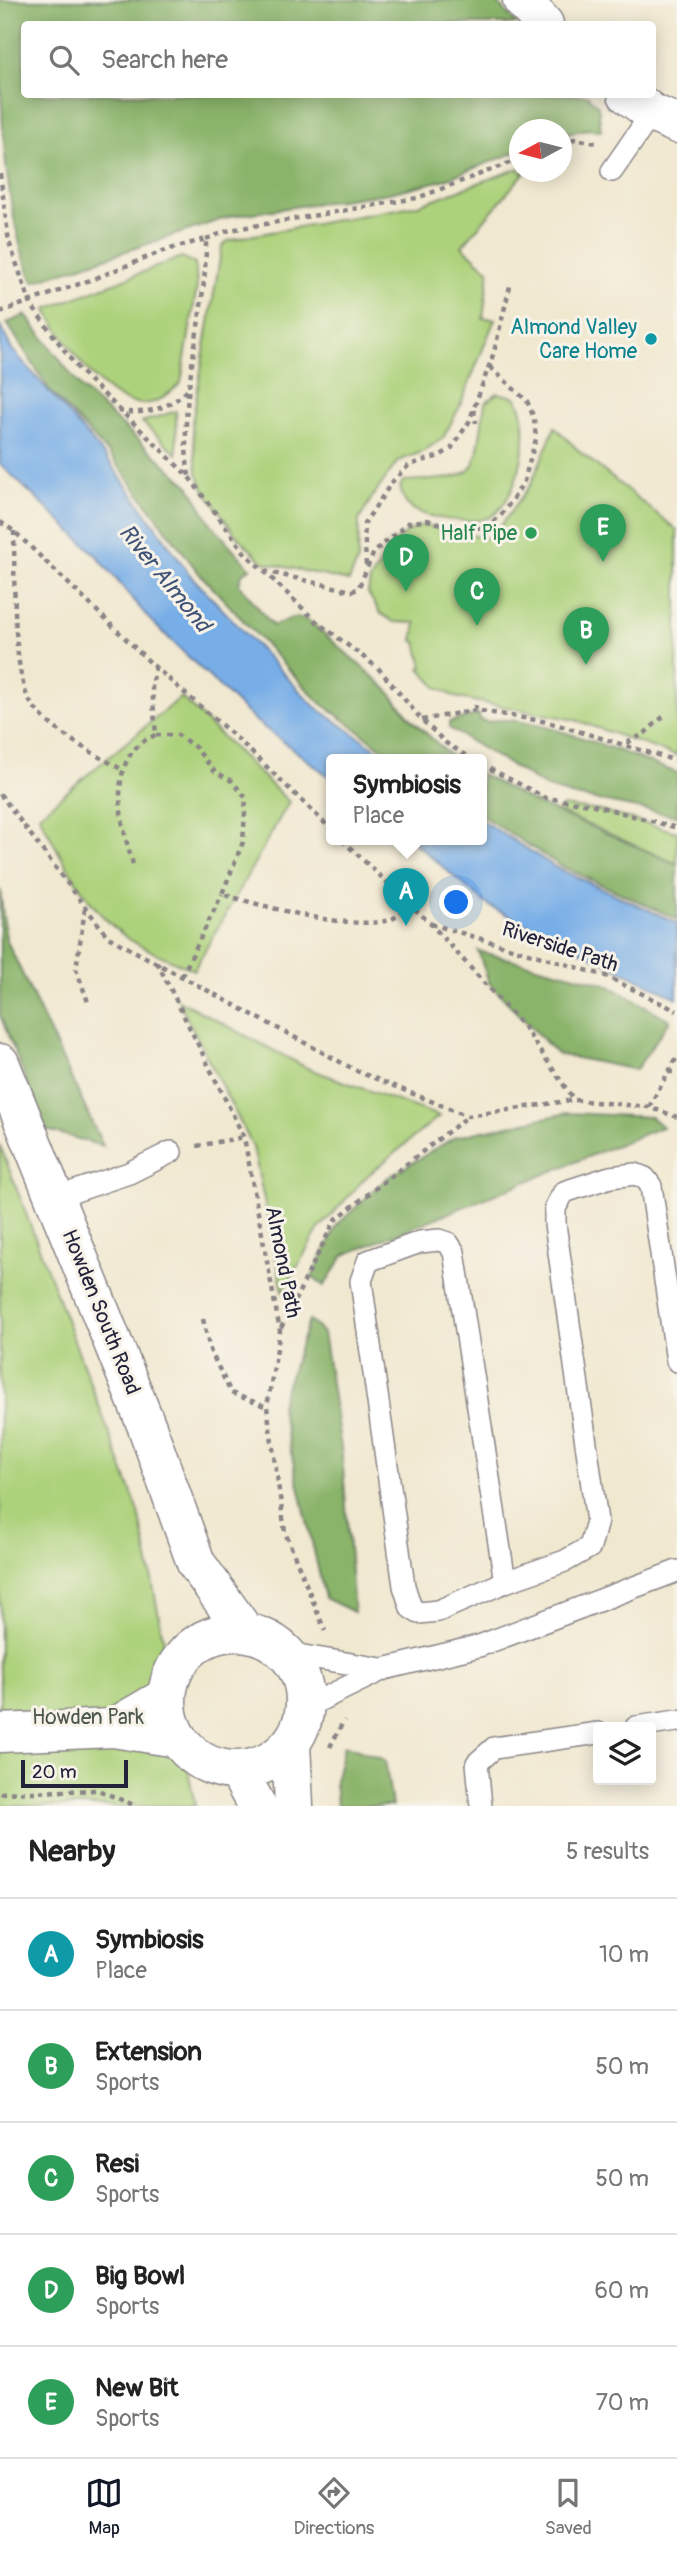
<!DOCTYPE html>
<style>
body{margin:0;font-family:Pangolin,sans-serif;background:#f2f2f2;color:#222}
.controls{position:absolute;right:21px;bottom:21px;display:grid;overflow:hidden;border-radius:7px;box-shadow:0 4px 18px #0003}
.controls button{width:63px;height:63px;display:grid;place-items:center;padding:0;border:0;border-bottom:2px solid #e0e0e0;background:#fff;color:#222;font:35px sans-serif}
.compass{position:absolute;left:509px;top:119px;width:63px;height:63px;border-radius:50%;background:#fff;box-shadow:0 4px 18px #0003;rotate:263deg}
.scale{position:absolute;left:21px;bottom:18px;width:107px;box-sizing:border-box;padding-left:7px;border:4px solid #22223b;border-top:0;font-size:19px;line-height:24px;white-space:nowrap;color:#22223b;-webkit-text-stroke:5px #f7f3e8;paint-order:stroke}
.you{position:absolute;left:457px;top:903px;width:24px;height:24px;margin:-18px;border:5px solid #fff;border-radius:50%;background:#1a73e8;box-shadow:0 0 0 10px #1a73e833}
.badge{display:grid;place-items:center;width:46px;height:46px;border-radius:50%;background:#111827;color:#fff;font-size:23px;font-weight:700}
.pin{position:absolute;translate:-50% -58px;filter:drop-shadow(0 2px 4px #0008)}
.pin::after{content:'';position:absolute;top:37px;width:24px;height:21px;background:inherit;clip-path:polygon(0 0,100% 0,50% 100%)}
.popup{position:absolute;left:326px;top:754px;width:161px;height:91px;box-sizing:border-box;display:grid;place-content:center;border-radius:7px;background:#fff;filter:drop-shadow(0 2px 5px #0005);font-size:23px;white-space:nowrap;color:#767676}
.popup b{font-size:26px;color:#222}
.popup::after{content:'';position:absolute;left:50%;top:100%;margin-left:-14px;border:14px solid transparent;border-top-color:#fff}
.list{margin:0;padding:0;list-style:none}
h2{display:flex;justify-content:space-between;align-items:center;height:91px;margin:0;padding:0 28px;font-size:30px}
h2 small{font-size:23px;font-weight:400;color:#767676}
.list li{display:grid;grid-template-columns:46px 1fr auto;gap:21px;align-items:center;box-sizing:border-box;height:112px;padding:0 28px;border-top:2px solid #e0e0e0}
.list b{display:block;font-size:26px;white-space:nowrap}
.list p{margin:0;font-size:23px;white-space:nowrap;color:#767676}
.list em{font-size:23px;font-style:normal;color:#767676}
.icon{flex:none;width:38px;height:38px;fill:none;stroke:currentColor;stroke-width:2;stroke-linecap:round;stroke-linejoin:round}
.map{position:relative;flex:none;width:677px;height:1806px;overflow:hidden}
.search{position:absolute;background:#fff;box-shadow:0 4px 18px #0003;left:21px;right:21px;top:21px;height:77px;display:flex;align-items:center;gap:18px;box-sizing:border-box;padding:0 24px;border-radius:7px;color:#767676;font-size:26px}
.sheet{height:651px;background:#fff}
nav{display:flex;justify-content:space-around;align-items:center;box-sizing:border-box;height:98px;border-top:2px solid #e0e0e0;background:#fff;font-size:19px;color:#767676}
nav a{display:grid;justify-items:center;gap:4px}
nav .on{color:#111827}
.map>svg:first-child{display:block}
.green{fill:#add27b;stroke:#687a5b;stroke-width:2}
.forest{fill:#8ab46b;stroke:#566b53;stroke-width:2}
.water{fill:#78aee7;stroke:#4d6891;stroke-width:2}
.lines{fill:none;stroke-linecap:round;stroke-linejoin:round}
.service-casing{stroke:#8a8586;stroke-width:24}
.tertiary-casing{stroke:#8a8586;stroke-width:41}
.secondary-casing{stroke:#8a8586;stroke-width:41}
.path{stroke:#8a8586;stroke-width:4.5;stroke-dasharray:5 5;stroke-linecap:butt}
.service{stroke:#fff;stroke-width:21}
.tertiary{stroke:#fff;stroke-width:38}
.secondary{stroke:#fff;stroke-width:38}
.path-bridge{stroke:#8a8586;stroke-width:4.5;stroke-dasharray:5 5;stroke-linecap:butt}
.culture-dot{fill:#0f9aa8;stroke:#f7f3e8;stroke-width:2.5}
.leisure-dot{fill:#2e9e5b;stroke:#f7f3e8;stroke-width:2.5}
.labels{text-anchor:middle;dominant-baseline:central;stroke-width:6;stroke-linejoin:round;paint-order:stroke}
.culture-label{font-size:21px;fill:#0d838f;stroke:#f7f3e8;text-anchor:end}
.leisure-label{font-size:21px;fill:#27864d;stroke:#f7f3e8;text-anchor:end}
.street-label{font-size:21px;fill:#22223b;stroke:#f7f3e8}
.park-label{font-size:21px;fill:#4c574e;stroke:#f7f3e8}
.water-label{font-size:23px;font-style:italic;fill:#405377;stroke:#f7f3e8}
</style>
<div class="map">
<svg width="677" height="1806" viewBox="0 0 677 1806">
<rect width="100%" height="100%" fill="#f7f3e8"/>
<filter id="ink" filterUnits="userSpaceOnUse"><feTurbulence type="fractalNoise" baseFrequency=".0143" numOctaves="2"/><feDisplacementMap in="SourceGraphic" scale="14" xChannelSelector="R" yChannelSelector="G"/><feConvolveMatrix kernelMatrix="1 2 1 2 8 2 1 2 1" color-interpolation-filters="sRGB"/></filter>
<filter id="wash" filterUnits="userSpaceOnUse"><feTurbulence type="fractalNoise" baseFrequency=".00686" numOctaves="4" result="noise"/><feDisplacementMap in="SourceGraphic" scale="28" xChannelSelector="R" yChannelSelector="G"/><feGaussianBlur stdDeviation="1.57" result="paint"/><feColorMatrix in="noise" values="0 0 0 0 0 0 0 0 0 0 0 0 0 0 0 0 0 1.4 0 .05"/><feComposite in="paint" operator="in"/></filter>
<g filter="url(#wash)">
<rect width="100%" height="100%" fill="#f1e8d0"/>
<path class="green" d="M519,168L520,172H525L462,246L489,271L483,318L495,319L459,408L443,438L422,452L398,461L371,499L359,520L358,560L349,581L263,562L236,535L205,491L197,473L192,423L222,246L228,241L244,237L418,205Z
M182,257L195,264L197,286L181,383C173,390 164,399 154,402C108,416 65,342 46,309Z
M497,393L515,397C536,423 519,498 492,516C477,526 422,519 409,506C403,501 402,494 400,487L403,481C484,478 473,478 485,403Z
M176,411L177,454L142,422Z
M555,427L580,452L677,530V756L575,720L458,698L437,688L420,668L423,667L417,642L413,641L416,623L394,622L380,613L368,593L370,580L393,544L405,533L422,525L491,539L531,484Z
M181,697L289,802L194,970C172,960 146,951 126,937C85,907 62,858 39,815Z
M563,806L601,811L677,832V864L559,812Z
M178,1000L309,1069L439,1116L366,1177L318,1230L283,1292L253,1147Z
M0,1145L139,1512L195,1806H0Z"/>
<path class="forest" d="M0,0H495L517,24H24V94L587,95L598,106L601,131L588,129L562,134V130H520L519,151L443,180L389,193L232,216L33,282C0,206 0,85 0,0Z
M26,315L82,389L189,486L212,525L250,568L242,574L239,584L273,626C290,619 296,612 313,624L387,689L412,720L455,760H398L317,700L198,572L111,456L50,391L7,323Z
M479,714L480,720L488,722C520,709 640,759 677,773V816L571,795L548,788L449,728V722Z
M481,774L527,799L677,864V919L561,866L481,815Z
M0,889L6,939L103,1146L46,1130L0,1015Z
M478,951L606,984L670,1020L636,1070L557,1054L489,983Z
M567,1113L651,1117L662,1127L344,1255L324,1286L312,1277L337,1225L387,1178L455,1137Z
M309,1320L323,1333L342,1454L354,1612L325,1598L280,1405Z
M344,1745L385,1760L392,1806H337L335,1781Z"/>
<path class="water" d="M0,325L11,348L106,457L191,576L314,706L392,760H331V778L253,719L150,620L97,556L0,464Z
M481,820L557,868L677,923V998L489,906L411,840H481Z"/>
</g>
<g filter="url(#ink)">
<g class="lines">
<g class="service-casing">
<path id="service" d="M612,171L652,113
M55,1198L129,1173L171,1152
M505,1582L454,1252L448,1243L439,1240L420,1242L368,1261L361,1281L404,1586L411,1608L419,1613L438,1611L505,1582L565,1561L590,1547L597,1521L555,1224V1208L564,1192L610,1177L635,1174L645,1178L651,1186L677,1361
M286,1653L382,1669
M304,1708L384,1669L479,1646L677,1571
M636,1727L677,1721
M481,1806L477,1763L494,1748L598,1733"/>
</g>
<g class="tertiary-casing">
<path id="tertiary" d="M522,0L544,24
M627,94L652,113L677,124
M113,1728L166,1697
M0,1733L113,1728L177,1738"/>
</g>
<g class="secondary-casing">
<path id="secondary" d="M0,1063L147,1427L196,1563L245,1632
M167 1701a69 69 0 1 1 138 0a69 69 0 1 1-138 0Z
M291,1743L294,1806
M238,1771L257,1806"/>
</g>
<path class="path" d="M562,144L574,139L597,143
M0,174L9,242L31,305L79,370L189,477L245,553L317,622L378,668L422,720L446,743L473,760
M206,239L230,230L417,198L520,159
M96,278L163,251L206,239C207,319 176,397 189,476
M474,410L476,423
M118,411C146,415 169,409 189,389
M0,522L14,531L155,667L241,742L331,829
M14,531C15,570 11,674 31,703C50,731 94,754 123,770
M366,565L364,524L392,482L409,465L439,456L451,449L469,422L494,352L511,282
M264,571L352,591L358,589L374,552L408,523L427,520L449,526L486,528L502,514L515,496L524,481L536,439L534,418L527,401L489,366
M475,710L477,700
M422,720L475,710L548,722L677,761
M156,735H178L196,748L214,771L232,781L246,798L243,842L222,894C259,905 356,933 392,919C398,916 404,910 410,906
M627,743L645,733L664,716
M481,764L546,798L590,804L677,828
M0,794L108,937L359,1072L468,1116L574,1100L649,1107L677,1117
M342,840L430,923L524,1027L574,1100
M133,864C120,823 104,754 156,735L152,688L155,668
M85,909L76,969L88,1002
M431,924L606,976L677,1011
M157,962L244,1137L280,1331L267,1407L285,1532L325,1631
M182,976L222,894
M668,1072H677
M649,1107L677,1057
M197,1146L244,1137
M203,1319L210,1350L231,1393L267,1407
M281,1328L335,1220L467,1117
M330,1747L344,1720
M0,1793L98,1790L136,1806"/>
<use href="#service" class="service"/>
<use href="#tertiary" class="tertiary"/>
<use href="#secondary" class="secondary"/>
<path class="path-bridge" d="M0,312L96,278"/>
</g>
</g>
<circle class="culture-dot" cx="651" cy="339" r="7"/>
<circle class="leisure-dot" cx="531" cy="533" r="7"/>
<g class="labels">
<g class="culture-label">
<text x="637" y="327">Almond Valley<tspan x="637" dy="24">Care Home</tspan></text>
</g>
<g class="leisure-label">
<text x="517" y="533">Half Pipe</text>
</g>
<g class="street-label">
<text transform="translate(560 947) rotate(18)">Riverside Path</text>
<text transform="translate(283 1262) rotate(79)">Almond Path</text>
<text transform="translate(101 1312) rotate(68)">Howden South Road</text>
</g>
<g class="park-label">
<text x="88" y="1717">Howden Park</text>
</g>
<g class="water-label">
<text transform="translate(165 578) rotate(51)">River Almond</text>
</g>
</g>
</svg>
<div class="controls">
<button><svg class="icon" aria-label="layers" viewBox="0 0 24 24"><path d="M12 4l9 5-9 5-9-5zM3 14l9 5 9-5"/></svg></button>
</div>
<svg class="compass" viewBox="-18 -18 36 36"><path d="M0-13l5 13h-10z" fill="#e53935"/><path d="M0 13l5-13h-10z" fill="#767676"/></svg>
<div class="scale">20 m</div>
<div class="you"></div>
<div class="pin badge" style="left:406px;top:926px;background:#0f9aa8">A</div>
<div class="popup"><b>Symbiosis</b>Place</div>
<div class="pin badge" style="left:586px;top:665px;background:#2e9e5b">B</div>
<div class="pin badge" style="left:477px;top:626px;background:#2e9e5b">C</div>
<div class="pin badge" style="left:406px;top:592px;background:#2e9e5b">D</div>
<div class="pin badge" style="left:603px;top:562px;background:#2e9e5b">E</div>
<div class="search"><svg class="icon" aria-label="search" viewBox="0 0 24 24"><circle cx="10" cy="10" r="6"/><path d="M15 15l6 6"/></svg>Search here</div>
</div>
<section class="sheet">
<h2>Nearby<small>5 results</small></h2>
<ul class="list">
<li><span class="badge" style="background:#0f9aa8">A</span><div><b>Symbiosis</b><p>Place</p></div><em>10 m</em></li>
<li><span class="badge" style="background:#2e9e5b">B</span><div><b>Extension</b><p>Sports</p></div><em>50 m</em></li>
<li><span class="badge" style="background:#2e9e5b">C</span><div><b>Resi</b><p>Sports</p></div><em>50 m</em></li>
<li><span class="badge" style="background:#2e9e5b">D</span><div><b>Big Bowl</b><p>Sports</p></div><em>60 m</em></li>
<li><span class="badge" style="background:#2e9e5b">E</span><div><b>New Bit</b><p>Sports</p></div><em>70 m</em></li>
</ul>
</section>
<nav>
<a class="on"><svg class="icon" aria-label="map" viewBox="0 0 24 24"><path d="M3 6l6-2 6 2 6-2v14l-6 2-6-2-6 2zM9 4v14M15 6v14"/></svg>Map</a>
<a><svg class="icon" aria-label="directions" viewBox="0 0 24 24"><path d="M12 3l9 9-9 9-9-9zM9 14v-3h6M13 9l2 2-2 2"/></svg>Directions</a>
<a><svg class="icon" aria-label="saved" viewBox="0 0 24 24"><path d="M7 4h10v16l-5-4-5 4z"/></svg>Saved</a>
</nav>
